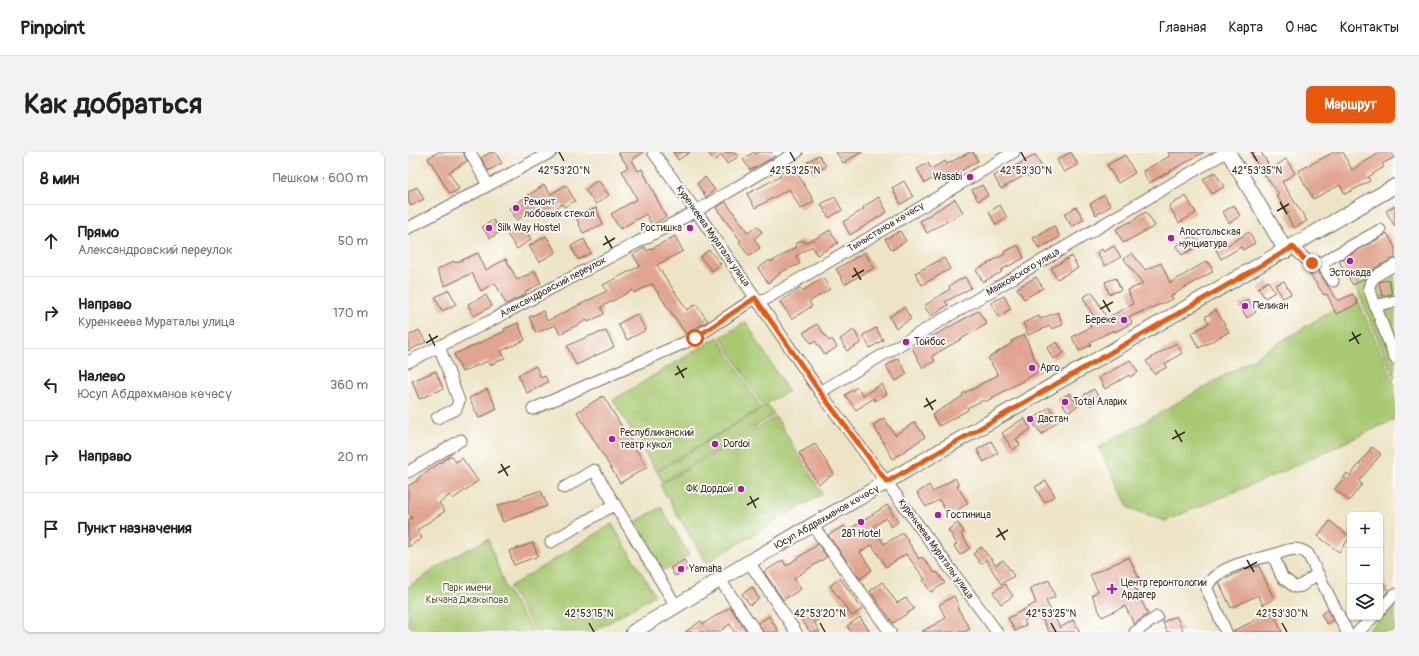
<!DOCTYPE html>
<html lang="ru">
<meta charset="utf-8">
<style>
body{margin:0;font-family:Pangolin,sans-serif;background:#f2f2f2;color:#202124}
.controls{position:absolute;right:12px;bottom:12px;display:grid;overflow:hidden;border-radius:6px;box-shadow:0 1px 3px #0004}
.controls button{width:36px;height:36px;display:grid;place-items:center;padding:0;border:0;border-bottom:1px solid #e0e0e0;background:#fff;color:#202124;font:20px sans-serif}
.stop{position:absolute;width:12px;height:12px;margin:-9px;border:3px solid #ea580c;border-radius:50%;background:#fff}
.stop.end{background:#ea580c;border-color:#fff;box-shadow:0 1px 4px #0008}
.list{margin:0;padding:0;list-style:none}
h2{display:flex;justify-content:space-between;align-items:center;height:52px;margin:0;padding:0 16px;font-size:17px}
h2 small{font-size:13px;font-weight:400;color:#757577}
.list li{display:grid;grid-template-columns:26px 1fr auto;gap:12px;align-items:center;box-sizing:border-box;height:72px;padding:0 16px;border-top:1px solid #e0e0e0}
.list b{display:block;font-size:15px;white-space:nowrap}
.list p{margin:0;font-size:13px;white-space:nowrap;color:#757577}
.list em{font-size:13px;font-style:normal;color:#757577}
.icon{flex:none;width:22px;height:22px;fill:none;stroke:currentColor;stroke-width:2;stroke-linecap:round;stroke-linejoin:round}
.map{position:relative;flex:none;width:987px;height:480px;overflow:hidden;border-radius:6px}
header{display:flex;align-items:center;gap:24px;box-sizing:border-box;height:56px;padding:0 20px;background:#fff;border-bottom:1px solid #e0e0e0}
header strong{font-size:19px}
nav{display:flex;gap:22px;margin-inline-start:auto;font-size:14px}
.intro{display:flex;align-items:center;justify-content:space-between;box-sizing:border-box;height:96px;padding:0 24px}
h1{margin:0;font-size:28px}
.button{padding:10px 18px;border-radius:6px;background:#ea580c;color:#fff;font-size:14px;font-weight:700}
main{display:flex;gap:24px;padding:0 24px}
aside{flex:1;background:#fff;border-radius:6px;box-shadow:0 1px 3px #0004}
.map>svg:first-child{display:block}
.green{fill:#a8c972;stroke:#727a48}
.building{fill:#e0a490}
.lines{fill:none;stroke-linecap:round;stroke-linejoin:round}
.minor-casing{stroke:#796b59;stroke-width:13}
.major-casing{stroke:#796b59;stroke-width:16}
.minor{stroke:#fff;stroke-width:11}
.major{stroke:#fff;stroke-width:14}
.route{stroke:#ea580c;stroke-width:5}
.ticks{fill:none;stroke:#3b2a1e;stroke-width:1.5}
.poi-dot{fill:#b5179e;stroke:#fff;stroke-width:1.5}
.labels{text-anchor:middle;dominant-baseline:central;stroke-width:3.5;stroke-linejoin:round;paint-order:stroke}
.poi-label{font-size:10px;fill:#3b2a1e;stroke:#fff;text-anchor:start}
.street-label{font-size:10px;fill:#3b2a1e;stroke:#fff}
.park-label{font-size:10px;fill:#5c5a37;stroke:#fff}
.ticks-label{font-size:10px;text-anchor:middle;fill:#3b2a1e;stroke:#fff;stroke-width:3.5;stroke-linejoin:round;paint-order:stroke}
</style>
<header>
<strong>Pinpoint</strong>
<nav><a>Главная</a><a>Карта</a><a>О нас</a><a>Контакты</a></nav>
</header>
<div class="intro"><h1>Как добраться</h1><a class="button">Маршрут</a></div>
<main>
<aside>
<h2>8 мин<small>Пешком · 600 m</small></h2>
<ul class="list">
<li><svg class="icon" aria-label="ahead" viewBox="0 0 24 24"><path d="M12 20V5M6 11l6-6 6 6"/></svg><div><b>Прямо</b><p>Александровский переулок</p></div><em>50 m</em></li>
<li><svg class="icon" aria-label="right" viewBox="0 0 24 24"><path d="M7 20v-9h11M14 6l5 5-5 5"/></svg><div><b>Направо</b><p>Куренкеева Мураталы улица</p></div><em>170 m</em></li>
<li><svg class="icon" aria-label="left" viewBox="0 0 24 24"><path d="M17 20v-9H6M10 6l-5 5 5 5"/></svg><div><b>Налево</b><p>Юсуп Абдрахманов көчөсү</p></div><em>360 m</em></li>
<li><svg class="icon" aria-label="right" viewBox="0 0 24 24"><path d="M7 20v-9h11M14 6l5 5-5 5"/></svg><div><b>Направо</b></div><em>20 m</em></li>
<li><svg class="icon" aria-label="arrive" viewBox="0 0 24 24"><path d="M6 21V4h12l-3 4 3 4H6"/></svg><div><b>Пункт назначения</b></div></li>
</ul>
</aside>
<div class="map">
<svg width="987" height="480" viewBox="0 0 987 480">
<rect width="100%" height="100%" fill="#fff"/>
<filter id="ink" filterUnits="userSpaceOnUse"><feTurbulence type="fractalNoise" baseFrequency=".025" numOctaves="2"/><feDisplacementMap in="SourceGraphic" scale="8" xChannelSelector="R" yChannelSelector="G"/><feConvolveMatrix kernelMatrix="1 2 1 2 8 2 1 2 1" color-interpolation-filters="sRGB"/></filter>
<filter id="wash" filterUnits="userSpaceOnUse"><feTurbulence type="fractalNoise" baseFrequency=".012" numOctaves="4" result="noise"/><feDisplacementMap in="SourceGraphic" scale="16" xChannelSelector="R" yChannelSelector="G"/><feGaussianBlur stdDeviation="0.9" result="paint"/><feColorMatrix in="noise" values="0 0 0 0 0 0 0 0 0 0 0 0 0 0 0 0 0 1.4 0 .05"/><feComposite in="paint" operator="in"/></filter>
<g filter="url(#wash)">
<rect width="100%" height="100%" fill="#ede4c6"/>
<path class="green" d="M987,108V227L947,132Z
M949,146L987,233V267L874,320L757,369L721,356L691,296L828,217L918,162Z
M338,170L380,239L355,254L313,185Z
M310,185L353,256L248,319L205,248Z
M360,253L366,263L255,330L249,320Z
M368,265L414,342L298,411L252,333Z
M253,355L281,403L256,418L227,370Z
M204,372L247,443L185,480H128L101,435Z
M80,387L97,435L125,480H0V435L45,405Z
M987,450V480H959Z"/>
<g id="blocks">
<path class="building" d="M30,0H55L59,9L41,20L51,37L42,42L20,6Z
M83,0H87L94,11L80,19L73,6Z
M210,0H236L224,8L230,19L234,17L258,65L244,73L238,62L212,77L203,62L229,47L214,19L220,15Z
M265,0H282L270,8Z
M300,0H326L330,5L319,12L314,3L306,9Z
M346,0L347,2L351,0H363L366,5L342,18L335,7Z
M428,0H454L435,11Z
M562,0H565L570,9L537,28L533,22L517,31L509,17L520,11L523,17L537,9L539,12Z
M663,0L670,13L656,20L649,8Z
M760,0H796L741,31L735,19L762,4Z
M842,0H853L863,17L878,7L887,21L874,30L899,69L886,76L878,62L881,61L868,43L871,42L852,17Z
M926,0H935L944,18L973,0H984L987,5L974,12L976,15L960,25L962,29L937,42L932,33L905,47L890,19Z
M411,3L418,14L406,22L399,10Z
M627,3L635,17L620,25L619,22L593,37L586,24L601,15L602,17Z
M717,3L727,21L710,31L699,13Z
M384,13L406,49L393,57L381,37L347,56L339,42L373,24L371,22Z
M807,20L816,35L804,42L795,27Z
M297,25L307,38L298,45L289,32Z
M190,28L201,43L188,52L177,38Z
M496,29L505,45L493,52L484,36Z
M136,33L143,42L158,33L167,49L156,55L154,52L140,62L133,53L109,68L101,56Z
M574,33L580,43L570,49L564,38Z
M9,35L16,47L3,54L0,48V40Z
M696,43L703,54L688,63L682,52Z
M778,44L788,61L771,71L761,54Z
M427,45L434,58L421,66L413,52Z
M471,45L479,60L442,83L435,70L456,57L455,55Z
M547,47L555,60L519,81L512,69Z
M318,50L340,81L349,74L354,80L346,87L352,96L341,104L331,90L333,89L308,56Z
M592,53L599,66L588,73L581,60Z
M826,53L832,64L821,71L815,60Z
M987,54V75L978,59Z
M668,55L676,67L664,75L656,62Z
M188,56L195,72L175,81L168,65Z
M738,60L747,74L715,91L708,77L728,67V66Z
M85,68L93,79L82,86L74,75Z
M113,72L123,87L109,97L99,82Z
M646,74L652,85L631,97L625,86Z
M422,78L430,91L409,103L404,94L388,104L392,112L371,121L372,122L360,131L350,116L362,108L363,110L389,95L387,92L395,88L397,91L404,87L405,88Z
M492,79L498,89L484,98L477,87Z
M841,80L847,91L835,98L833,95L813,107L805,92L814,87L818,94Z
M979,81L987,95V106L967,116L957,126L945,133L931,109L975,84Z
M138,84L148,100L131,110L121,94Z
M267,84L275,99L249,113L279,158L288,152L300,169L278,182L244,132L226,141L225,138L193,155L196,162L180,170L179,168L152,182L147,173L128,181L121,165L135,159L139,169L199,139L195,133L232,114L225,103L237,95L239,99Z
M785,84L791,93L774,103L768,94Z
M176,87L183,101L170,108L163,94Z
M610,93L616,106L593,118L594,120L575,130L568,118L597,102L596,100Z
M706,94L713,105L697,114L689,101L694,97L696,100Z
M301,98L313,112L304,119L292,105Z
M457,100L466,116L437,132L428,117Z
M70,101L78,118L98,107L109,128L127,119L133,131L117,140L118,142L98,152L87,131L73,139L64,121L37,134L29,118L46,109L47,111Z
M724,101L737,118L753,111L762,131L799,109L804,117V120L763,144L765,147L721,165L724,171L707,180L706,178L682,190L683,193L671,199L664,185L683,175L682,172L688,169L675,145L684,140L699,166L725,152L720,138L735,132L716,107Z
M664,104L670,116L649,127L643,116Z
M536,106L542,117L514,133L507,121Z
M908,118H909L930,149L945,142L950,152L928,162L919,142L916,143L902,122Z
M557,125L563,136L537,150L540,153L523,164L516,154L542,137L541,134Z
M628,125L635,136L616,147L609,136Z
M415,126L422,137L401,150L404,154L384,167L372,150L392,136L394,139Z
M708,126L713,138L701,142L697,130Z
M981,128L984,142L974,144L971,130Z
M860,129L867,140L857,146L850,136Z
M876,129L883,142L875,146L867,133Z
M41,138L48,152L34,159L27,145Z
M78,143L84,154L66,164L60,152Z
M596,144L603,157L590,164L583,151Z
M840,147L848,160L839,166L831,153Z
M496,155L503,167L488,176L481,165Z
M808,158L821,180L791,196L783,182L801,171L797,165Z
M570,159L579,172L524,204L527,209L515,216L504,196Z
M650,160L655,173L644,177L642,174L620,183L615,171L631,164L632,167Z
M229,162L238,178L219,188L210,172Z
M110,171L117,188L93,199L97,206L82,213L80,209L54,220L46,202L63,195L97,179L96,177Z
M409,172L421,189L424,187L429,195L417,203L407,189L403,191L395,181Z
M468,176L475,188L462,196L455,183Z
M11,178L18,190L0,199V184Z
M446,178L453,191L439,199L432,187Z
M198,179L206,195L168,213L159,194L181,184Z
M617,183L625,204L634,218L577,250L576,248L559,256L560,258L531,274L524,263L555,244L554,242L569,235V234L590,223L580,206L604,191L603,189Z
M649,190L656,201L645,207L639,196Z
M768,191L774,201L757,212L759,215L746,222L738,209Z
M490,206L499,222L488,229L478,214Z
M722,208L730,220L722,225L721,223L697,237L691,226Z
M128,214L133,226L137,224L140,230L119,241L110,223Z
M28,219L35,237L11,247L4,229Z
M474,232L479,242L467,249L466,246L448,258L437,243L449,235L455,243Z
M79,237L89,257L71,266L61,246Z
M686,237L692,248L683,254L676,243Z
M662,241L670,254L660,260L652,247Z
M195,244L239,315L212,331L169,260Z
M641,255L651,268L634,282L623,269Z
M476,266L487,283L507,270L517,285L485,307L465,273Z
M616,266L623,277L608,287L612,293L605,298L594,281Z
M583,289L590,301L576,310L569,298Z
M407,292L426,322L410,332L391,301Z
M964,295L973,302L951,329L954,332L941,349L927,337L939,321L942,324Z
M43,303L48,310L54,306L70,329L45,347L42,343L31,351L37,359L9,378L14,386L0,395V369L4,366L0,360V334L10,328L9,327Z
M547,326L551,333L549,334L560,351L541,364L531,348L518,355L509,341L521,333L525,340Z
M638,329L647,344L636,350L627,335Z
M133,338L139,354L95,370L89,354Z
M479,353L490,370L483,375L478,366L465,375L476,392L495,381L511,407L514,405L527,421L529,420L537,431L523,440L515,429L517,427L498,402L478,415L464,393L452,400L464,418L452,427L420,383L436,374L439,379Z
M922,369L942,385L931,400L910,384Z
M550,371L556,380L553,382L562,396L552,403L546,394L549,392L540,378Z
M125,391L130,404L106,413L101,399Z
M410,392L419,405L386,426L393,437L375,448L356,420L375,408L378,414Z
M573,395L588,413L595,408L606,424L593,432L578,408L573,412L565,402Z
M721,405L731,426L724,429L740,462L726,472L717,454L694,465L684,443L690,439L682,423Z
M276,408L281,416L267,424L262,416Z
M851,414L866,447L855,453L850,443L823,456L811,430L838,417Z
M432,426L454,457L444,464L422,434Z
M641,428L647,445L638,449L652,476L665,468L672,480H641L631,461L616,469L618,473L607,479L600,466L628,451L622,436Z
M972,428L981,438L972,448Z
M474,430L489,451L498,446L506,457L485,471L462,439Z
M597,432L605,444L593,452L585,440Z
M344,435L351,447L342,453L334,442Z
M546,444L551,454L549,455L562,477L556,480H513L538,466L531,453Z
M322,455L339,480H326L322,472L311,480H277L293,469L295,472Z
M404,458L410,468L406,470L412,480H402L392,465Z
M920,458L925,468L919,472L913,462Z
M865,460L874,480H825V479Z
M361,464L371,480H355L350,471Z
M768,464L776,480H759L755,470Z
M452,465L462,480H443L439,474Z"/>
</g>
</g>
<g filter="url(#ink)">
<use href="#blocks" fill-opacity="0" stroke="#796b59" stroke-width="1"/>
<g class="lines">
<g class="minor-casing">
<path id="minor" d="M62,0L80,33
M245,0L288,59L412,240L589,480
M0,76L143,0
M885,95C895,105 898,111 913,111L925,129
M913,111L972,78
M987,113C977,119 961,124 961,137L987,206
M351,151L606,0
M967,154L987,149
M0,210L84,168L288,59L389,0
M412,240L818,0
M125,257L287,186L347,146
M29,266L48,257L51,249L31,194
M0,320L53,288
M156,336L186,318L268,454
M405,374L482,480
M143,390L207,352
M341,410L388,480
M909,422L893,434L887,435L874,425L865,403C878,399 888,393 900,402L939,480
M312,428L348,480
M972,458L987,442
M727,480L749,465
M818,480L799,437C802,416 847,407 865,403
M950,480L965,465"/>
</g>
<g class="major-casing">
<path id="major" d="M820,0L878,99
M225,480L341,410L987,34"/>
</g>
<use href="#minor" class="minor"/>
<use href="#major" class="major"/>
</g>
</g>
<g class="lines" filter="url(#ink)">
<path class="route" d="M287,186L347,146L412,240L479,330L885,95L895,106L904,111"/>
</g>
<path class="ticks" d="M151,0L156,9M382,0L387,9M613,0L618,9M844,0L849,9M872,50L879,62M869,59L881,52M197,84L204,96M195,93L207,86M446,116L453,128M444,125L456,118M695,148L702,160M692,157L705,150M944,180L951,192M21,182L27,194M941,189L953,182M18,191L30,184M269,214L276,226M267,223L279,216M518,246L525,258M516,255L528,248M767,278L774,290M764,287L777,280M93,312L100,324M90,321L102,314M342,344L348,356M339,353L351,346M590,376L597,388M588,385L600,378M839,408L846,420M836,417L849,410M181,471L186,480M412,471L417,480M643,471L648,480M874,471L879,480"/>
<g class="poi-dot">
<circle cx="562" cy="25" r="4"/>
<circle cx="108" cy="56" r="4"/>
<circle cx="81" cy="76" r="4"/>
<circle cx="282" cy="76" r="4"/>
<circle cx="763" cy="86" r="4"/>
<circle cx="942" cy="109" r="4"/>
<circle cx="837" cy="154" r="4"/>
<circle cx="716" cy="168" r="4"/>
<circle cx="498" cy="190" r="4"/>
<circle cx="624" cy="216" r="4"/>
<circle cx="657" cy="250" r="4"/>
<circle cx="622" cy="267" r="4"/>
<circle cx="204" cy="287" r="4"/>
<circle cx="307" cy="292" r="4"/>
<circle cx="333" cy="337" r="4"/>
<circle cx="530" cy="363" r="4"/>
<circle cx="453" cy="370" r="4"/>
<circle cx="273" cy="417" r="4"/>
<path d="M702 431h4v4h4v4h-4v4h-4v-4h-4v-4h4z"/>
</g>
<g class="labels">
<g class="poi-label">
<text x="554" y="25" text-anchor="end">Wasabi</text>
<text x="116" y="50">Ремонт<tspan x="116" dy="12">лобовых стекол</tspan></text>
<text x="89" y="76">Silk Way Hostel</text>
<text x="274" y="76" text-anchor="end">Ростишка</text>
<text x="771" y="80">Апостольская<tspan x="771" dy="12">нунциатура</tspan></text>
<text x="942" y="121" text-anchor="middle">Эстокада</text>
<text x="845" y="154">Пеликан</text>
<text x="708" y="168" text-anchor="end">Береке</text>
<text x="506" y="190">Тойбос</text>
<text x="632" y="216">Арго</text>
<text x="665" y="250">Total Аларих</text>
<text x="630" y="267">Дастан</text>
<text x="212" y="281">Республиканский<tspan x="212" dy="12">театр кукол</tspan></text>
<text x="315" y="292">Dordoi</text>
<text x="325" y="337" text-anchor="end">ФК Дордой</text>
<text x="538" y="363">Гостиница</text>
<text x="453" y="382" text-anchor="middle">281 Hotel</text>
<text x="281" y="417">Yamaha</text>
<text x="713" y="431">Центр геронтологии<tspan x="713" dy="12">Ардагер</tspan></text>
</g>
<g class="street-label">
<text transform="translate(478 75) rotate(-31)">Тыныстанов көчөсү</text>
<text transform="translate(305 84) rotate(55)">Куренкеева Мураталы улица</text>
<text transform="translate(615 120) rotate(-31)">Маяковского улица</text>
<text transform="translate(145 135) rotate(-28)">Александровский переулок</text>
<text transform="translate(419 365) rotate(-30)">Юсуп Абдрахманов көчөсү</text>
<text transform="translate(528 397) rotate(54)">Куренкеева Мураталы улица</text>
</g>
<g class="park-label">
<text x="59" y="436">Парк имени<tspan x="59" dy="12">Кычана Джакыпова</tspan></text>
</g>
</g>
<g class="ticks-label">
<text x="156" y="22">42°53'20"N</text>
<text x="387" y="22">42°53'25"N</text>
<text x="618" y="22">42°53'30"N</text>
<text x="849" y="22">42°53'35"N</text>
<text x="181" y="465">42°53'15"N</text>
<text x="412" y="465">42°53'20"N</text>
<text x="643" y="465">42°53'25"N</text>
<text x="874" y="465">42°53'30"N</text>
</g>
</svg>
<div class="controls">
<button>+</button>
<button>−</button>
<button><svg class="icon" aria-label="layers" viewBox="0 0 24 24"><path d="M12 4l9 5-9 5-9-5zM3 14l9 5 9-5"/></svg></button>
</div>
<div class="stop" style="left:287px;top:186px"></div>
<div class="stop end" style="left:904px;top:111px"></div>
</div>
</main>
